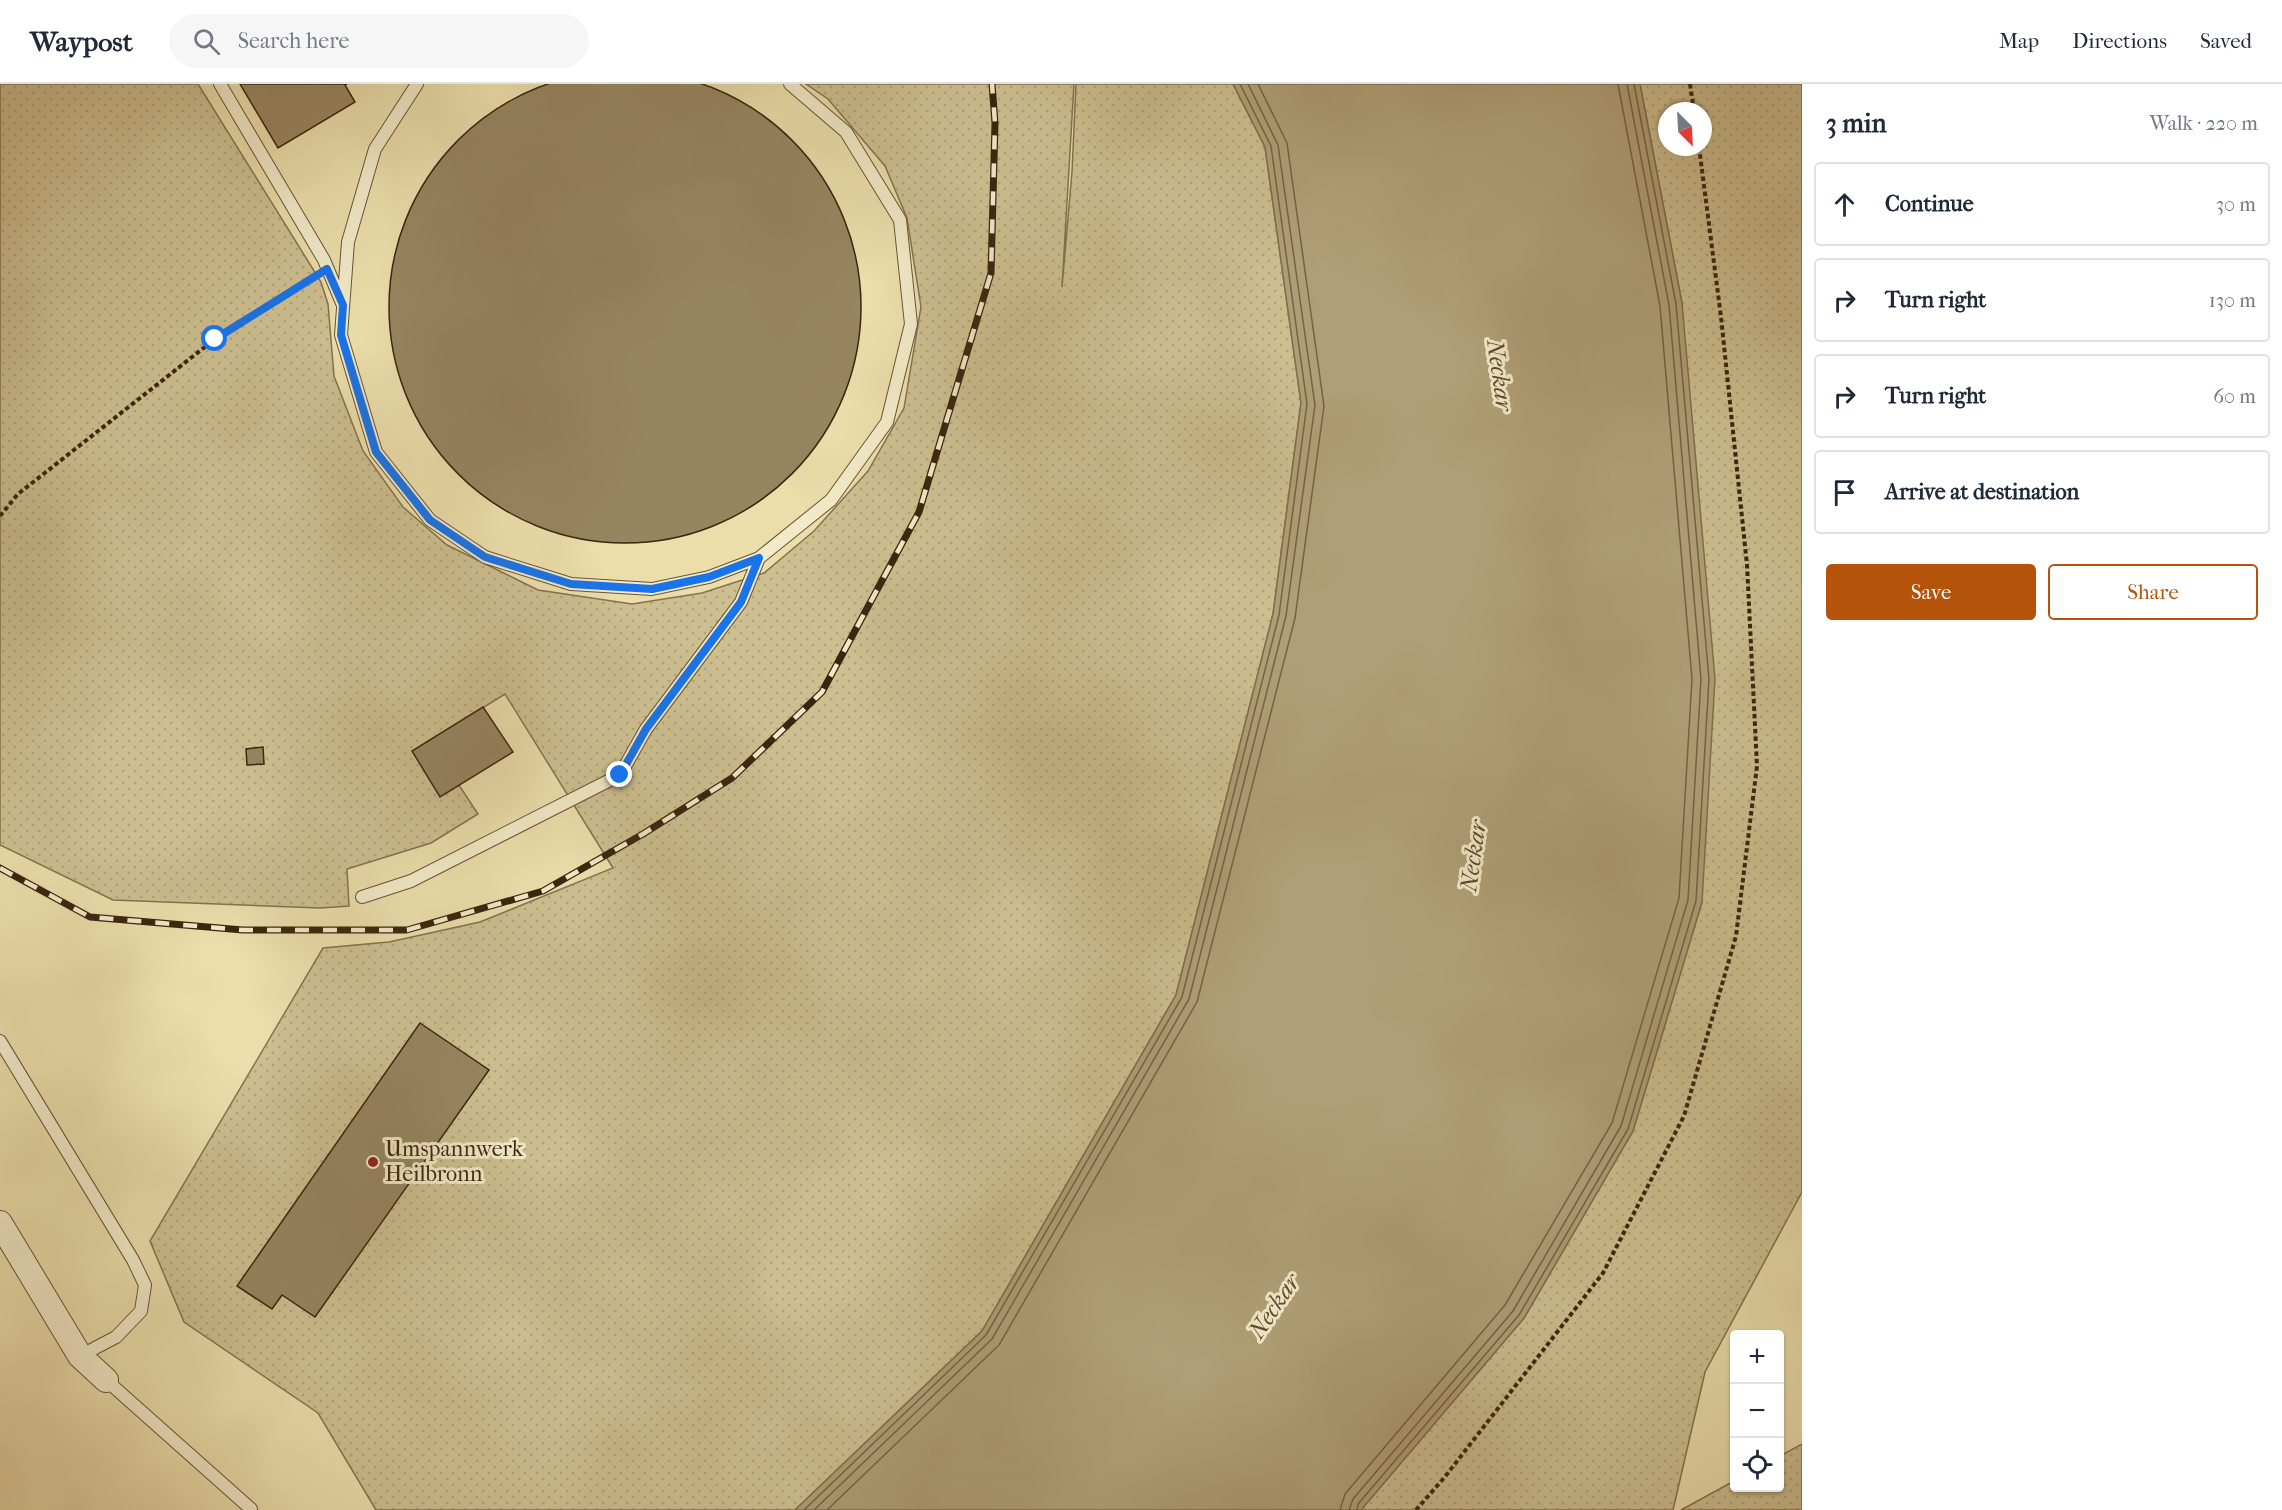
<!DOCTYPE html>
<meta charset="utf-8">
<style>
body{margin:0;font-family:"IM FELL French Canon",serif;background:#f6f6f7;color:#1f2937}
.controls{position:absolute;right:18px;bottom:18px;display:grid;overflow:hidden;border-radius:6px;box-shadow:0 2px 4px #0004}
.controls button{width:54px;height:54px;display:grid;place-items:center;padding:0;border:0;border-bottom:2px solid #e0e1e3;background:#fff;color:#1f2937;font:30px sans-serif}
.compass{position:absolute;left:1658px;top:18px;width:54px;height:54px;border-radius:50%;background:#fff;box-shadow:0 2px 4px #0004;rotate:156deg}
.stop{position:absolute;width:18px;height:18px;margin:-14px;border:4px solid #1a73e8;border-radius:50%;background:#fff}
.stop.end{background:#1a73e8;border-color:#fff;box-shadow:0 2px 6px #0008}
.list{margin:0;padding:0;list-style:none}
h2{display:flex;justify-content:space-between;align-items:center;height:78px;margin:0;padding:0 24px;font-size:26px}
h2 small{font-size:20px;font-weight:400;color:#747a83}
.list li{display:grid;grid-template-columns:39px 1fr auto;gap:18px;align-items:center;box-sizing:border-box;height:84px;margin:0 12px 12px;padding:0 12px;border:2px solid #e0e1e3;border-radius:6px}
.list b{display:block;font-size:22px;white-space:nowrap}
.list em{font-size:20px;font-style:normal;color:#747a83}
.actions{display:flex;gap:12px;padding:18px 24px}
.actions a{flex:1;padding:14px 0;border:2px solid #b45309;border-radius:6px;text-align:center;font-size:21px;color:#b45309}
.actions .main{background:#b45309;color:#fff}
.icon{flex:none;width:33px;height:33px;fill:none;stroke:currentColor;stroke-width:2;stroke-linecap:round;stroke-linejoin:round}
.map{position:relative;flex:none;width:1802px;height:1426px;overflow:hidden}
header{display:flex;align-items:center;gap:36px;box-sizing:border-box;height:84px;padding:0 30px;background:#fff;border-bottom:2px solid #e0e1e3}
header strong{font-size:28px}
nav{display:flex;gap:33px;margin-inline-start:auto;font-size:21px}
.search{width:420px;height:54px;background:#f6f6f7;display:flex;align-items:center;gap:15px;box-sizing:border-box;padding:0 21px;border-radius:33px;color:#747a83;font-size:22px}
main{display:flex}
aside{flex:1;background:#fff}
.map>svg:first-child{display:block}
.grass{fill:url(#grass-dots);stroke:#847250;stroke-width:1.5;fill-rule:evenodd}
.water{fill:#b09f76;stroke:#826e4d;stroke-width:1.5}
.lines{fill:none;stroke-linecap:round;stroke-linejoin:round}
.shore{stroke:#766242;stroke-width:1.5}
.building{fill:#978560;stroke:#3c250f;stroke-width:1.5}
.service-casing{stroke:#685336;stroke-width:14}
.minor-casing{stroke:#685336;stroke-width:26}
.path{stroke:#3c250f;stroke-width:4;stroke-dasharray:4.5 3;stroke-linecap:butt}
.service{stroke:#f2eac8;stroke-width:12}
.minor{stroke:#f2eac8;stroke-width:24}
.rail-casing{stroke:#3c250f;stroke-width:7}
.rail{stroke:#f2eac8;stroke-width:4.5;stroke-dasharray:14;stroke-linecap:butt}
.route{stroke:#1a73e8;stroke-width:8}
.poi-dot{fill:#8f2418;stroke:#f2eac8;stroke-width:2}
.labels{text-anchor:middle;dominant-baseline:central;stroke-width:6;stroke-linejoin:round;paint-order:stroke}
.poi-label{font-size:22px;fill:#3c250f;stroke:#f2eac8;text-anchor:start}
.water-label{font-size:24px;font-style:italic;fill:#5f4a2e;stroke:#f2eac8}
</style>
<header>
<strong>Waypost</strong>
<div class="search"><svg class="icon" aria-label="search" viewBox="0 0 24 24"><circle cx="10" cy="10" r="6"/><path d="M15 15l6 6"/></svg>Search here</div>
<nav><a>Map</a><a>Directions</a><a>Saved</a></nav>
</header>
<main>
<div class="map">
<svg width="1802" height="1426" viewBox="0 0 1802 1426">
<defs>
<pattern id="grass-dots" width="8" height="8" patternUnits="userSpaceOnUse" patternTransform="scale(1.5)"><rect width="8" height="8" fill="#cdbf90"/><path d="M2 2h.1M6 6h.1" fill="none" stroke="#b1a47b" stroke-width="1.8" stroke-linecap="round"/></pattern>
</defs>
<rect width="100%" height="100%" fill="#ebdeab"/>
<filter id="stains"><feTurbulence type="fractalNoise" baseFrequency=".00333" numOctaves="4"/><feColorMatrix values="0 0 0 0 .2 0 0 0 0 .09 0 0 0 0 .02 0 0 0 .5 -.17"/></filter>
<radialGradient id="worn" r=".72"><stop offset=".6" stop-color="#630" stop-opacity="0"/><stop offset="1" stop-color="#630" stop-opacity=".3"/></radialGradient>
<path class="grass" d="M0,0H198L321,198L328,220L334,292L363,367L403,423L447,461L538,506L632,520L702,509L764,489L814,447L868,387L904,324L921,223L907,134L885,82L828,15L806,0H1074L1062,203L1072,88L1076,0H1233L1265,63L1301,319L1273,530L1176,911L982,1247L795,1426H376L318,1329L184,1238L150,1157L323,864L389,858L480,838L613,784L505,610L413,667L440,712L459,701L478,730L431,759L347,785L349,822L320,824L113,816L0,761Z
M1640,0H1802V1108L1705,1288L1673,1426H1361L1524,1234L1633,1047L1702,818L1682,219ZM1667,27H1703V63H1667Z
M1802,1360V1426H1681L1734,1397V1404H1780V1372Z"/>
<path class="water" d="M1233,0H1640L1682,219L1715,595L1702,818L1633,1047L1524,1234L1361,1426H795L982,1247L1176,911L1273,530L1301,319L1265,63Z"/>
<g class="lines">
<path class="shore" d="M804,1426L986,1251L1182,913L1279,531L1307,320L1271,62L1240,0
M814,1426L992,1255L1189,915L1286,532L1315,321L1278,61L1248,0
M827,1426L999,1261L1197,918L1295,534L1324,322L1287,59L1258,0
M1340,1426L1345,1410L1505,1221L1612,1039L1679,814L1692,595L1660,222L1618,0
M1349,1426L1353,1415L1513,1227L1621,1042L1688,816L1701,595L1669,221L1627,0
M1357,1426L1358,1420L1519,1231L1628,1045L1696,817L1709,595L1676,220L1634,0"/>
</g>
<path class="building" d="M389 223a236 236 0 1 1 472 0a236 236 0 1 1-472 0Z
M240,0H347L345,1L355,18L278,64Z
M483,623L513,668L440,713L412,667Z
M263,663L264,680L247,681L246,665Z
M420,939L489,986L315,1233L282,1211L272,1225L237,1202Z"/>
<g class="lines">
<g class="service-casing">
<path id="service" d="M220,0L324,176L342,219
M417,0L375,65L348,158L341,251L376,368L430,436L485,473L571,500L652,505L709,493L759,474L831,416L887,338L911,240L900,136L846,48L790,0
M362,813L411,797L620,691L646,645L741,518L759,474
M0,957L133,1176L145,1201L141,1227L116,1253L80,1272
M106,1296L251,1425"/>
</g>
<g class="minor-casing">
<path id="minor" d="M0,1139L80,1272L106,1296"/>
</g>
<path class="path" d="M1690,0L1694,27
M0,432L18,410L215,255L308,197
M1416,1426L1444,1394L1603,1189L1684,1032L1736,852L1757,682L1747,481L1721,233L1699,63"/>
<use href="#service" class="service"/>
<use href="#minor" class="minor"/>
<g class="rail-casing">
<path id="rail" d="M0,784L90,833L243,846H407L543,807L643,750L732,694L822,608L919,428L991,189L995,39L992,0"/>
</g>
<use href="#rail" class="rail"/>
</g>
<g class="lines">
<path class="route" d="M215,255L327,185L343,221L341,251L376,368L430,436L485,473L571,500L652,505L709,493L759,474L741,518L646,645L620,691"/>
</g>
<circle class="poi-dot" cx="373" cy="1078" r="6"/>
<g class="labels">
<g class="poi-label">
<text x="385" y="1065">Umspannwerk<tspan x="385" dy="25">Heilbronn</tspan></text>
</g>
<g class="water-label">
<text transform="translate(1500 291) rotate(82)">Neckar</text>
<text transform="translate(1473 772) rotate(-82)">Neckar</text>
<text transform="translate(1274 1222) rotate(-56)">Neckar</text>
</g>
</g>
<rect width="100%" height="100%" filter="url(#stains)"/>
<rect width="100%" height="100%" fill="url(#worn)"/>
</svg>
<div class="controls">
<button>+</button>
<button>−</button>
<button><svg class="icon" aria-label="locate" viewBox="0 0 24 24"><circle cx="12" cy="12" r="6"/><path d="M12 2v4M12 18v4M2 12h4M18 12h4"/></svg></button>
</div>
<svg class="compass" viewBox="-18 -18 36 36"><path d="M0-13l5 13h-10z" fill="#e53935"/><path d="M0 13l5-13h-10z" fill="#747a83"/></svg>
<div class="stop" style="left:215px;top:255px"></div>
<div class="stop end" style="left:620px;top:691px"></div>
</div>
<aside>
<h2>3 min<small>Walk · 220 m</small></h2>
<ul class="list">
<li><svg class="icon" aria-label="ahead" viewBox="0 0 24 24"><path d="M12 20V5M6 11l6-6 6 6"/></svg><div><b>Continue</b></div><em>30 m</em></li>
<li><svg class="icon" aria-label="right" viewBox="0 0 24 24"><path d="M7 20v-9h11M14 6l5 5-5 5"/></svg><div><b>Turn right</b></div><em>130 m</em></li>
<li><svg class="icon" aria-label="right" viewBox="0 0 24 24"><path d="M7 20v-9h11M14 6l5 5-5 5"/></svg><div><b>Turn right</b></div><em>60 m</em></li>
<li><svg class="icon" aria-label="arrive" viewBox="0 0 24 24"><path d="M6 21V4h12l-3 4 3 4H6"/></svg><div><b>Arrive at destination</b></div></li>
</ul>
<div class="actions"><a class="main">Save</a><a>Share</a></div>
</aside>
</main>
